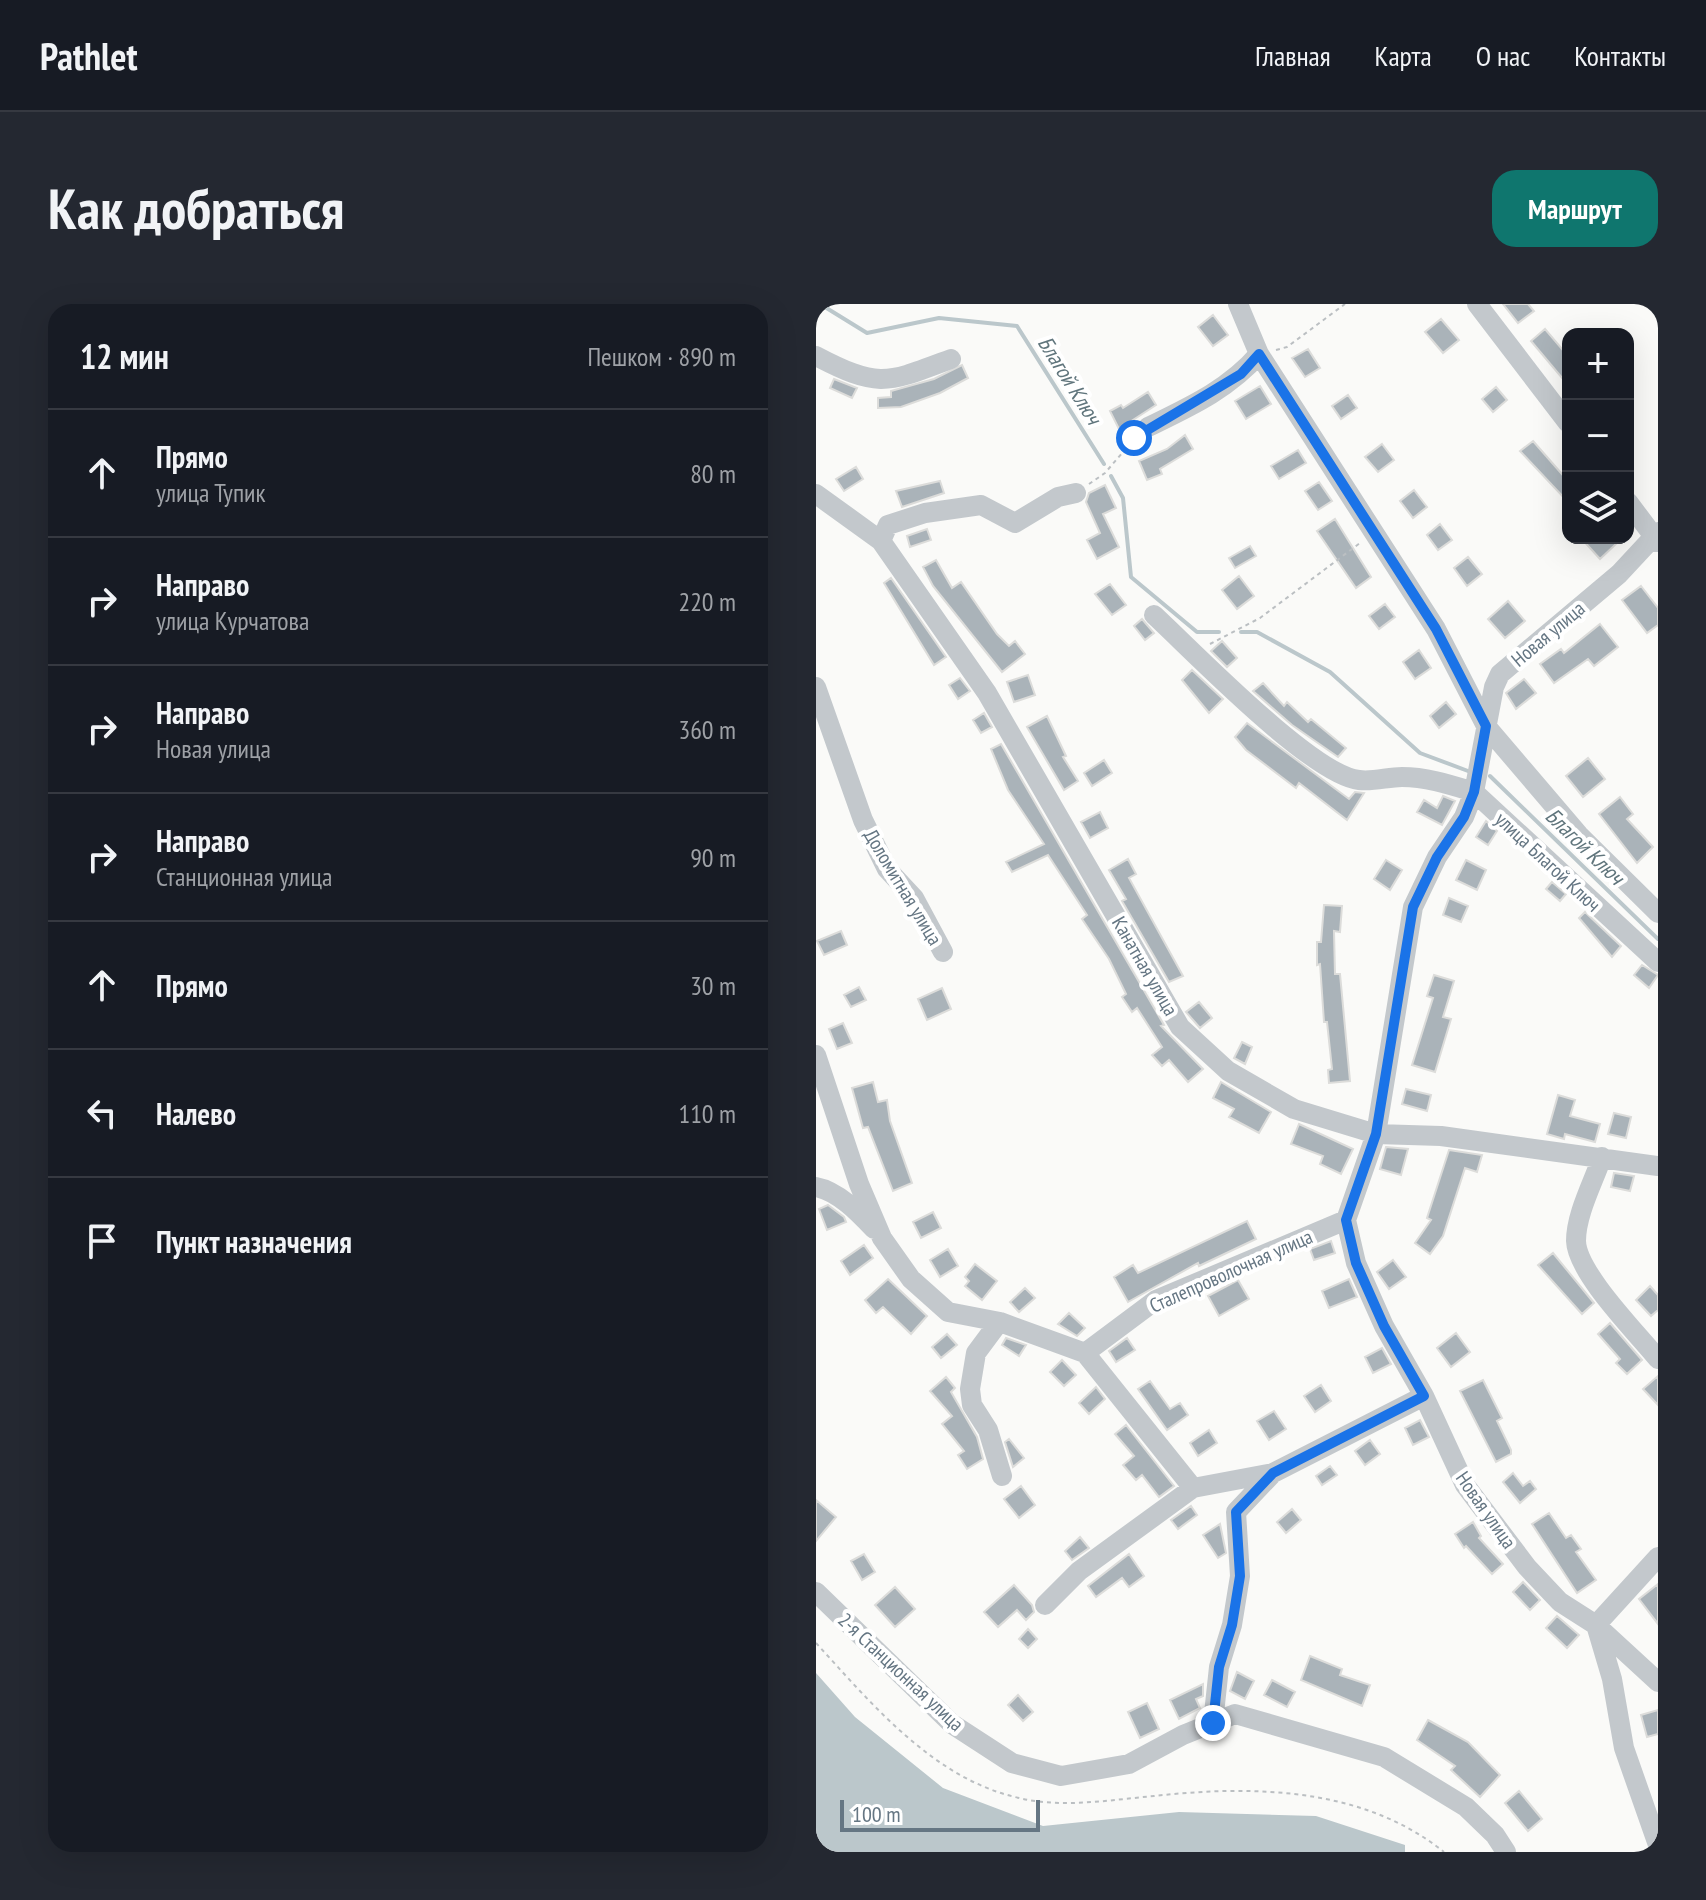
<!DOCTYPE html>
<html lang="ru">
<meta charset="utf-8">
<style>
body{margin:0;font-family:"PT Sans Narrow",sans-serif;background:#242831;color:#f1f3f6}
.controls{position:absolute;right:24px;top:24px;display:grid;overflow:hidden;border-radius:16px;box-shadow:0 8px 32px #0002}
.controls button{width:72px;height:72px;display:grid;place-items:center;padding:0;border:0;border-bottom:2px solid #363941;background:#171b24;color:#f1f3f6;font:40px sans-serif}
.scale{position:absolute;left:24px;bottom:20px;width:200px;box-sizing:border-box;padding-left:8px;border:4px solid #657683;border-top:0;font-size:22px;line-height:28px;white-space:nowrap;color:#657683;-webkit-text-stroke:6px #fff;paint-order:stroke}
.stop{position:absolute;width:24px;height:24px;margin:-18px;border:6px solid #1a73e8;border-radius:50%;background:#fff}
.stop.end{background:#1a73e8;border-color:#fff;box-shadow:0 2px 8px #0008}
.list{margin:0;padding:0;list-style:none}
h2{display:flex;justify-content:space-between;align-items:center;height:104px;margin:0;padding:0 32px;font-size:34px}
h2 small{font-size:26px;font-weight:400;color:#9ea1a6}
.list li{display:grid;grid-template-columns:52px 1fr auto;gap:24px;align-items:center;box-sizing:border-box;height:128px;padding:0 32px;border-top:2px solid #363941}
.list b{display:block;font-size:30px;white-space:nowrap}
.list p{margin:0;font-size:26px;white-space:nowrap;color:#9ea1a6}
.list em{font-size:26px;font-style:normal;color:#9ea1a6}
.icon{flex:none;width:44px;height:44px;fill:none;stroke:currentColor;stroke-width:2;stroke-linecap:round;stroke-linejoin:round}
.map{position:relative;flex:none;width:842px;height:1548px;overflow:hidden;border-radius:24px}
header{display:flex;align-items:center;gap:48px;box-sizing:border-box;height:112px;padding:0 40px;background:#171b24;border-bottom:2px solid #363941}
header strong{font-size:38px}
nav{display:flex;gap:44px;margin-inline-start:auto;font-size:28px}
.intro{display:flex;align-items:center;justify-content:space-between;box-sizing:border-box;height:192px;padding:0 48px}
h1{margin:0;font-size:56px}
.button{padding:20px 36px;border-radius:24px;background:#0f766e;color:#fff;font-size:28px;font-weight:700}
main{display:flex;gap:48px;padding:0 48px}
aside{flex:1;background:#171b24;border-radius:24px;box-shadow:0 8px 32px #0002}
.map>svg:first-child{display:block}
.water{fill:#bbc7cb}
.lines{fill:none;stroke-linecap:round;stroke-linejoin:round}
.stream{stroke:#bbc7cb;stroke-width:4}
.building{fill:#aab3b9;stroke:#dcdcda;stroke-width:2}
.path{stroke:#bbbfc2;stroke-width:2;stroke-dasharray:4 4;stroke-linecap:butt}
.minor{stroke:#c3c8cc;stroke-width:20}
.route{stroke:#1a73e8;stroke-width:10}
.labels{text-anchor:middle;dominant-baseline:central;stroke-width:8;stroke-linejoin:round;paint-order:stroke}
.street-label{font-size:20px;fill:#657683;stroke:#fff}
.water-label{font-size:22px;font-style:italic;fill:#60757c;stroke:#fff}
</style>
<header>
<strong>Pathlet</strong>
<nav><a>Главная</a><a>Карта</a><a>О нас</a><a>Контакты</a></nav>
</header>
<div class="intro"><h1>Как добраться</h1><a class="button">Маршрут</a></div>
<main>
<aside>
<h2>12 мин<small>Пешком · 890 m</small></h2>
<ul class="list">
<li><svg class="icon" aria-label="ahead" viewBox="0 0 24 24"><path d="M12 20V5M6 11l6-6 6 6"/></svg><div><b>Прямо</b><p>улица Тупик</p></div><em>80 m</em></li>
<li><svg class="icon" aria-label="right" viewBox="0 0 24 24"><path d="M7 20v-9h11M14 6l5 5-5 5"/></svg><div><b>Направо</b><p>улица Курчатова</p></div><em>220 m</em></li>
<li><svg class="icon" aria-label="right" viewBox="0 0 24 24"><path d="M7 20v-9h11M14 6l5 5-5 5"/></svg><div><b>Направо</b><p>Новая улица</p></div><em>360 m</em></li>
<li><svg class="icon" aria-label="right" viewBox="0 0 24 24"><path d="M7 20v-9h11M14 6l5 5-5 5"/></svg><div><b>Направо</b><p>Станционная улица</p></div><em>90 m</em></li>
<li><svg class="icon" aria-label="ahead" viewBox="0 0 24 24"><path d="M12 20V5M6 11l6-6 6 6"/></svg><div><b>Прямо</b></div><em>30 m</em></li>
<li><svg class="icon" aria-label="left" viewBox="0 0 24 24"><path d="M17 20v-9H6M10 6l-5 5 5 5"/></svg><div><b>Налево</b></div><em>110 m</em></li>
<li><svg class="icon" aria-label="arrive" viewBox="0 0 24 24"><path d="M6 21V4h12l-3 4 3 4H6"/></svg><div><b>Пункт назначения</b></div></li>
</ul>
</aside>
<div class="map">
<svg width="842" height="1548" viewBox="0 0 842 1548">
<rect width="100%" height="100%" fill="#fafaf8"/>
<path class="water" d="M0,1369L39,1413L127,1484L227,1522L363,1508L500,1512L589,1541V1548H0Z"/>
<g class="lines">
<path class="stream" d="M4,0L51,29L123,14L201,22L288,160
M295,172L307,194L315,273L381,328H403
M425,328H441L514,368L604,449L652,467
M674,472L842,635"/>
</g>
<path class="building" d="M687,0H712L718,7L702,19Z
M397,11L412,31L397,42L382,23Z
M625,15L643,36L627,49L609,28Z
M729,25L752,52V81L715,37Z
M492,45L504,64L489,73L476,54Z
M146,61L152,74L124,89L85,103L62,104V94L75,93V87L118,75Z
M18,75L41,84L36,94L14,84Z
M444,82L455,100L430,115L419,97Z
M680,83L691,96L677,108L666,95Z
M332,88L340,101L303,125L294,107L305,101L307,104Z
M532,91L541,104L525,115L516,102Z
M369,131L377,145L344,165L346,170L331,176L323,157L351,145Z
M717,137L752,177V198L704,147Z
M566,140L578,156L562,168L549,153Z
M482,146L490,159L463,175L455,162Z
M40,163L47,175L28,187L20,175Z
M124,177L128,189L86,203L80,187Z
M503,178L516,197L502,206L489,187Z
M289,181L300,204L287,210L303,243L281,255L271,236L284,229L270,198L273,189Z
M598,186L611,203L597,214L584,197Z
M519,215L555,273L540,284L501,227Z
M624,220L636,236L622,246L611,231Z
M111,225L115,236L94,243L91,232Z
M765,234H795L800,240L784,255Z
M434,242L440,252L419,264L413,254Z
M652,253L666,270L651,282L638,264Z
M120,256L136,284L145,278L181,330L193,342L199,337L209,350L186,368L117,282L107,263Z
M423,272L438,292L421,305L406,286Z
M75,274L130,353L118,361L68,279Z
M294,280L310,301L296,311L279,290Z
M825,282L842,304V321L831,329L806,296Z
M692,297L709,317L689,334L672,315Z
M569,300L579,313L563,325L553,312Z
M326,315L338,329L329,336L318,322Z
M784,320L802,343L778,362L772,355L738,379L724,360L745,345L748,349Z
M406,337L421,354L411,363L395,347Z
M603,346L615,364L599,375L587,358Z
M376,366L407,395L393,409L366,376Z
M212,371L219,391L198,398L191,378Z
M144,374L154,387L142,395L133,381Z
M708,375L720,389L700,405L690,389Z
M447,379L468,402L471,398L492,418L495,415L530,444L522,453L476,421L437,387Z
M630,398L640,410L623,424L614,412Z
M168,409L176,423L165,429L157,416Z
M231,412L250,452L247,453L262,477L248,486L211,423Z
M431,419L533,495L539,488L548,489L531,516L483,479L480,484L430,446L419,433Z
M185,440L348,721L345,722L387,765L372,778L353,756L346,762L336,751L346,743L321,704L316,708L306,693L310,690L293,655L266,615L271,611L232,551L196,568L190,558L228,540L192,486L175,445Z
M772,454L789,475L767,493L750,472Z
M288,456L296,469L276,482L268,469Z
M627,492L639,497L626,521L601,508L608,496L621,504Z
M804,493L817,510L811,515L837,543L821,559L783,510Z
M284,508L292,524L274,534L265,518Z
M670,517L681,527L672,541L660,533Z
M312,555L320,570L313,574L367,672L353,678L306,597L310,595L293,566Z
M570,556L586,566L574,586L558,575Z
M650,556L670,566L661,586L640,576Z
M736,578L750,590L744,597L730,585Z
M633,594L652,602L645,618L627,611Z
M508,601L526,602L524,628L518,627L519,670H524L534,777L513,779L512,766L516,765L511,718H508L504,660L501,661V638H505Z
M769,608L805,642L796,653L763,614Z
M25,627L31,641L8,651L1,637Z
M826,661L842,671L833,684L818,671Z
M618,671L638,677L627,713L635,715L619,768L596,761L617,694L611,692Z
M43,683L50,696L35,703L28,691Z
M126,684L135,705L111,716L102,695Z
M383,698L396,714L384,724L370,708Z
M27,719L36,739L21,745L13,725Z
M426,738L436,743L429,760L418,754Z
M57,778L62,798L71,796L74,817L96,879L77,887L52,823L47,824L36,784Z
M405,778L455,808L443,829L413,813L418,805L397,794Z
M590,785L615,791L611,807L586,800Z
M742,791L759,796L754,812L784,820L779,838L749,830L748,835L731,830Z
M798,809L815,813L810,834L792,830Z
M483,820L537,845L525,870L504,860L507,852L475,840Z
M570,843L592,845L585,871L564,865Z
M633,846L666,851L661,868L649,864L627,932L614,950L599,939L615,916L611,914Z
M798,869L818,872L814,887L795,883Z
M12,901L28,913L30,918L11,926L3,905Z
M117,908L125,924L105,934L97,918Z
M431,917L440,935L383,962L382,959L312,998L298,973L317,961L322,969Z
M515,937L519,949L498,956L494,945Z
M48,941L57,954L34,971L25,957Z
M132,945L142,962L124,973L114,956Z
M737,949L778,999L766,1010L722,961Z
M577,956L590,973L573,985L561,968Z
M159,960L181,977L166,996L149,982L153,977L149,973Z
M72,975L111,1012L95,1030L67,1003L60,1009L49,996Z
M533,975L541,993L513,1004L506,987Z
M422,976L433,995L403,1012L392,992Z
M834,982L842,991V1006L835,1012L820,996Z
M209,984L219,994L203,1008L194,998Z
M253,1009L269,1024L261,1032L242,1020Z
M794,1019L826,1056L811,1070L800,1059L804,1055L782,1030Z
M640,1029L654,1048L635,1063L621,1044Z
M131,1030L141,1041L125,1054L116,1043Z
M190,1034L210,1041L203,1052L186,1041Z
M311,1034L319,1046L300,1058L293,1047Z
M566,1044L575,1060L557,1069L549,1053Z
M246,1056L260,1071L248,1082L234,1068Z
M842,1072V1101L827,1085Z
M130,1073L139,1084L135,1088L161,1133L167,1155L151,1165L142,1151L148,1147L126,1120L136,1112L114,1087Z
M667,1076L686,1114L681,1117L695,1146V1150L680,1158L644,1087Z
M334,1077L354,1105L364,1099L372,1111L351,1126L322,1085Z
M505,1081L515,1097L499,1108L488,1092Z
M280,1083L289,1095L273,1110L263,1099Z
M458,1107L470,1125L453,1136L441,1117Z
M604,1116L613,1133L597,1141L589,1124Z
M310,1121L358,1182L343,1193L326,1171L320,1176L307,1161L318,1152L299,1130Z
M393,1126L401,1139L382,1152L374,1139Z
M193,1135L208,1154L197,1163L189,1138Z
M554,1136L564,1150L549,1161L539,1147Z
M514,1162L521,1171L506,1181L500,1172Z
M697,1169L707,1182L714,1177L720,1185L704,1199L687,1178Z
M205,1182L219,1201L203,1214L188,1195Z
M0,1196L20,1213L0,1237Z
M375,1202L381,1211L362,1225L355,1216Z
M476,1205L485,1216L470,1229L461,1218Z
M733,1209L750,1234L755,1231L765,1245L760,1248L780,1276L761,1289L716,1220Z
M657,1218L665,1232L663,1234L687,1260L676,1270L650,1242L648,1244L639,1230Z
M404,1220L410,1249L402,1254L387,1231Z
M264,1233L273,1244L256,1256L249,1247Z
M48,1250L59,1268L46,1276L35,1257Z
M313,1250L328,1272L313,1283L306,1274L280,1293L272,1282Z
M707,1278L724,1296L714,1306L697,1288Z
M842,1280V1320L823,1295Z
M198,1281L216,1301L218,1308L210,1316L201,1306L182,1323L168,1308Z
M79,1283L99,1305L79,1323L59,1301Z
M741,1312L763,1331L751,1344L730,1324Z
M212,1325L221,1335L212,1344L203,1335Z
M494,1352L526,1365L524,1371L554,1381L546,1402L485,1376Z
M421,1368L438,1377L429,1395L414,1387Z
M456,1376L479,1388L471,1403L448,1391Z
M387,1380V1392L380,1395L384,1404L363,1415L354,1396Z
M202,1391L217,1408L207,1417L192,1401Z
M331,1399L343,1425L324,1434L312,1408Z
M842,1406V1430L831,1433L825,1411Z
M612,1416L652,1438L684,1471L664,1493L635,1466L639,1462L601,1436Z
M703,1487L726,1515L712,1527L689,1499Z"/>
<g class="lines">
<path class="path" d="M460,46L471,43L529,0
M273,180L289,169L319,134
M394,340L444,314L544,239
M0,1339C55,1399 116,1473 199,1493C244,1505 293,1496 338,1492C437,1481 547,1483 628,1548"/>
<path class="minor" d="M422,0L443,50L620,325L670,422L763,531L842,609
M661,0L752,119
M0,52C63,85 71,79 135,55
M332,123C373,103 413,85 443,50
M0,190L65,237L171,389L364,723L412,767L478,805L560,830L625,832L842,862
M812,198L842,238
M842,228L803,270L684,370L678,383L658,488L648,513L621,553L597,603L560,830L530,916L540,959L568,1022L608,1092L649,1181L711,1263L744,1298L780,1321L796,1375L808,1444L842,1541
M65,237L72,221L109,209L165,201L199,219L242,193L260,189
M338,311C377,347 496,471 543,476C557,478 572,473 586,473C611,473 635,481 658,488L842,658
M0,383L47,516L71,565L98,594L127,648
M0,751L43,880L66,934L95,975L132,1008L184,1018L269,1049L340,996L530,916
M786,853C777,879 760,910 760,937C761,969 821,1029 842,1055
M0,883C22,887 43,909 58,925
M183,1018L160,1049L154,1085L156,1101L172,1126L186,1172
M269,1049L377,1184
M842,1253L780,1321L842,1378
M0,1288L136,1420L196,1459L245,1472L313,1460L367,1431L419,1410L568,1453L650,1503L679,1531L690,1548
M229,1301L263,1267L377,1184L457,1169L608,1092
M397,1419L403,1363L416,1321L424,1272L420,1208L457,1169"/>
</g>
<g class="lines">
<path class="route" d="M318,134L425,70L443,50L620,325L670,422L658,488L648,513L621,553L597,603L560,830L530,916L540,959L568,1022L608,1092L457,1169L420,1208L424,1272L416,1321L403,1363L397,1419"/>
</g>
<g class="labels">
<g class="street-label">
<text transform="translate(732 330) rotate(-40)">Новая улица</text>
<text transform="translate(732 558) rotate(43)">улица Благой Ключ</text>
<text transform="translate(87 583) rotate(59)">Доломитная улица</text>
<text transform="translate(329 662) rotate(60)">Канатная улица</text>
<text transform="translate(415 967) rotate(-24)">Сталепроволочная улица</text>
<text transform="translate(670 1206) rotate(55)">Новая улица</text>
<text transform="translate(85 1368) rotate(43)">2-я Станционная улица</text>
</g>
<g class="water-label">
<text transform="translate(254 76) rotate(58)">Благой Ключ</text>
<text transform="translate(769 542) rotate(44)">Благой Ключ</text>
</g>
</g>
</svg>
<div class="controls">
<button>+</button>
<button>−</button>
<button><svg class="icon" aria-label="layers" viewBox="0 0 24 24"><path d="M12 4l9 5-9 5-9-5zM3 14l9 5 9-5"/></svg></button>
</div>
<div class="scale">100 m</div>
<div class="stop" style="left:318px;top:134px"></div>
<div class="stop end" style="left:397px;top:1419px"></div>
</div>
</main>
